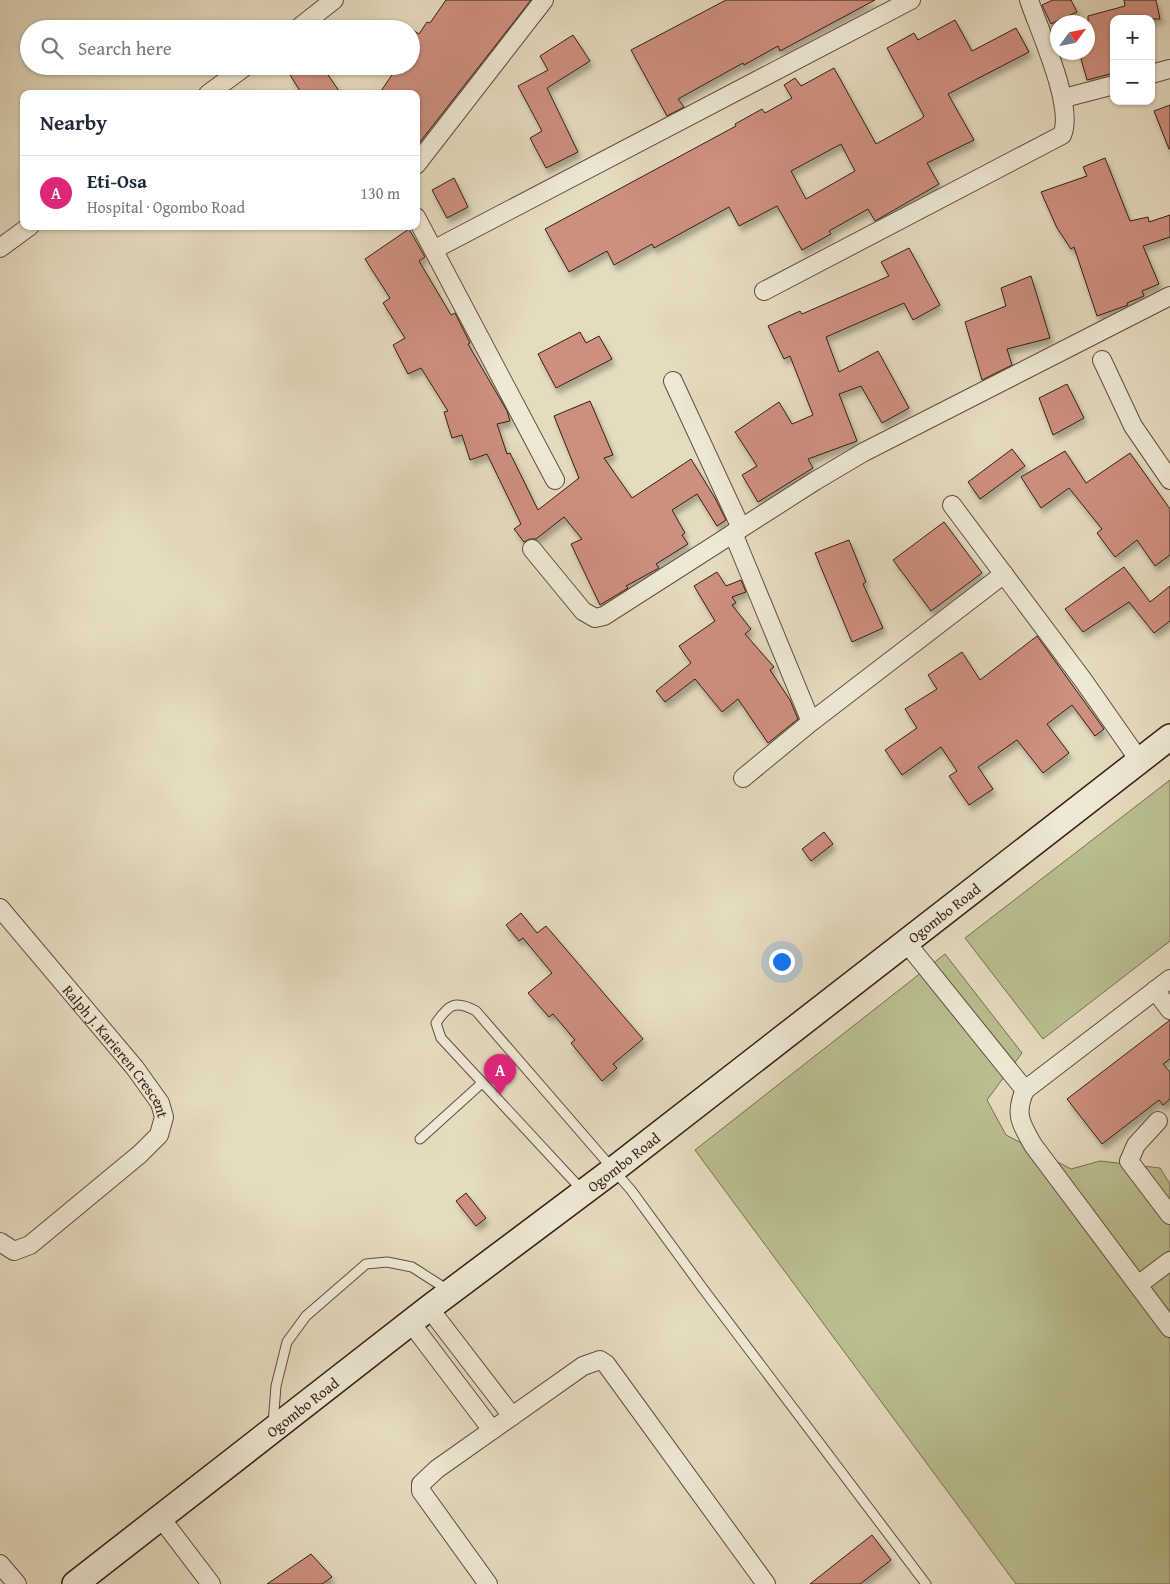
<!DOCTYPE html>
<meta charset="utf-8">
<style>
body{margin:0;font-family:"Gentium Book Plus",serif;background:#f2f2f3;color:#1f2937}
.controls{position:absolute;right:15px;top:15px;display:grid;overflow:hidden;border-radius:10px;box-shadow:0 1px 4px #0004}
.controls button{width:45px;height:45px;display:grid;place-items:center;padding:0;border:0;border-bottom:1px solid #e0e1e3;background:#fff;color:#1f2937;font:25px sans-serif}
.compass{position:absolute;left:1050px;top:15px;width:45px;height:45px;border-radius:50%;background:#fff;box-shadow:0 1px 4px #0004;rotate:57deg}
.you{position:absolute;left:781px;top:961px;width:18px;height:18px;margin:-12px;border:4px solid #fff;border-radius:50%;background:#1a73e8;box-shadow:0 0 0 8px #1a73e833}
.badge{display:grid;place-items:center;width:32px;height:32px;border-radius:50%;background:#db2777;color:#fff;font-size:16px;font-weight:700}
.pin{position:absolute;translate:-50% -41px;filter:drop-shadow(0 1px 2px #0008)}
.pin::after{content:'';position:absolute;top:26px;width:18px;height:15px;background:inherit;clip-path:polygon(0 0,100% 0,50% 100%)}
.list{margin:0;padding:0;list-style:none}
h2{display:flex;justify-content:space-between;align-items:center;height:65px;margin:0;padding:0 20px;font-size:21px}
h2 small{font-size:16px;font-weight:400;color:#747a83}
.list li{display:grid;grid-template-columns:32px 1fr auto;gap:15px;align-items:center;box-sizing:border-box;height:75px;padding:0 20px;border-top:1px solid #e0e1e3}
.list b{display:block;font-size:19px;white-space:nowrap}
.list p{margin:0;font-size:16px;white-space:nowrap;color:#747a83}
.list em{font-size:16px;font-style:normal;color:#747a83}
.icon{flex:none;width:28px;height:28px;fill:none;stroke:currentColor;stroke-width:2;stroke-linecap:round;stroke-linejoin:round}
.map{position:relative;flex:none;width:1170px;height:1584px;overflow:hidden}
.search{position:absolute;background:#fff;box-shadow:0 1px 4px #0004;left:20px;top:20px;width:400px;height:55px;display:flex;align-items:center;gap:12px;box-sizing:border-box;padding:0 18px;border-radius:28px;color:#747a83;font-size:19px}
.panel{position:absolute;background:#fff;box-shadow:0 1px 4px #0004;left:20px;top:90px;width:400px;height:140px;border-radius:10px}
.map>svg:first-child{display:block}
.green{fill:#babe8f;stroke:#786e52}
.building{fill:#cd8f7e;stroke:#351e15;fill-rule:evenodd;filter:url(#shadow)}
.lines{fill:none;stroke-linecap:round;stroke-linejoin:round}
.lane-casing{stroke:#614d40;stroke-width:11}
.street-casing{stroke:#614d40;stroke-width:20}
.secondary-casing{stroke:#351e15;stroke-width:28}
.lane{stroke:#eee8d5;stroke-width:9}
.street{stroke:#eee8d5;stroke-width:18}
.secondary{stroke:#eee8d5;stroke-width:25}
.labels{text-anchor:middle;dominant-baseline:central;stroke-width:5;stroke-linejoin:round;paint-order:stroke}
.street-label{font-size:15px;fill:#351e15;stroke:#eee8d5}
</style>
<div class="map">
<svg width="1170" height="1584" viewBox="0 0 1170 1584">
<defs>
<filter id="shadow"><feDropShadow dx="3" dy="5.5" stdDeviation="2.5" flood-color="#0004"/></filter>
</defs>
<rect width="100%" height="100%" fill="#e5dbbf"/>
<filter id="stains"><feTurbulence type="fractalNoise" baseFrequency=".004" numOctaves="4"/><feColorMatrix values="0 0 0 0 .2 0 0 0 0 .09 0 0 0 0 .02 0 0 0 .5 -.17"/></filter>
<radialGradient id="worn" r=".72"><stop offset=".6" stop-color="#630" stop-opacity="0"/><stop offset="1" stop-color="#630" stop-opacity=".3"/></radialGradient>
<path class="green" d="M1170,780V941L1043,1039L965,938Z
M945,954L1022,1053L987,1100L1006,1135L1071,1169L1100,1161L1160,1168L1170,1184V1584H1016L695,1150Z"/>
<path class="building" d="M446,0H531L416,147V94H379L398,66H411V29L419,34L427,22L430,23Z
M726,0H875L780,51L778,46L744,65L743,63L678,99L684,107L667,116L631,50Z
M1053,0H1071L1077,12L1051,24L1042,5Z
M1124,0H1156L1160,19H1114V73L1087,80L1079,52H1088V16L1125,6Z
M955,20L972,51L1016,28L1029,52L948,94L974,140L927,163L939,184L875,221L868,209L829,231L831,234L802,250L777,206L739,226L729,207L654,248L652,244L614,265L607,251L569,272L545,229L736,126L735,124L762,109L765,113L792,98L784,85L795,78L801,86L834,68L876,144L921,119L924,116L887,48L914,33L918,40ZM841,144L855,171L806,199L791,171Z
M573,35L590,61L547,88L578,152L546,168L530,138L542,131L518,86L548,70L540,56Z
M302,66H322L341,94H302L290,75Z
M1170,105V149H1169L1154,111Z
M1105,158L1130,221L1148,217L1149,222L1170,215V237L1143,246L1159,284L1142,291L1144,296L1127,303L1128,305L1097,316L1074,247L1071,249L1057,228L1041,192L1087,176L1083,167Z
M454,178L468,207L447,218L432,190Z
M409,229L425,257L419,261L451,315L455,313L470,343L468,344L507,411L510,421L497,424L507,454L510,453L538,510L579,478L554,416L590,401L613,455L604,458L632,498L691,459L715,498L726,520L717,526L697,494L672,510L685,533L682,535L688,544L656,564L659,568L626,586L628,588L600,605L571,544L582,539L564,517L536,539H530L524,542L514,529L521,524L487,454L470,460L462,435L452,438L444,412L448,411L421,368L408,374L393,345L405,338L383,303L390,298L365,259Z
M909,248L940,305L913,320L904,303L826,337L839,372L878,351L909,408L882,423L861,386L839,394L857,441L808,459L813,468L758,502L742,475L757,466L735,432L779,402L792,424L813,415L790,356L784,359L768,326L800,311L802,314L889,276L881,262Z
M1031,276L1050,338L1007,349L1012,365L982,380L965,322L1006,306L1001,288Z
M580,332L586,343L599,336L612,359L556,388L538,354Z
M1067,384L1084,418L1053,435L1039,398Z
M1012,449L1025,466L980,499L968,482Z
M1065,451L1086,483L1130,453L1170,509V555L1155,566L1137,540L1115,557L1097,533L1102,529L1069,488L1041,508L1021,477Z
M944,522L982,573L931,611L893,560Z
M849,540L866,582L863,584L883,628L852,642L815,553Z
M1124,567L1150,602L1170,586V621L1154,633L1129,602L1083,632L1065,609Z
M717,572L726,586L741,580L746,592L732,597L736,603L732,605L751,629L745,634L774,667L770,670L790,700L798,719L768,743L738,699L722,712L695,679L665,702L656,691L691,663L679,646L715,621L694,586Z
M1037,636L1104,729L1095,736L1072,705L1047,724L1069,753L1043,773L1017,740L978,767L993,789L969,805L949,776L957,771L941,747L902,775L885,750L917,728L905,709L937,689L928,675L962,652L980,680Z
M824,832L833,844L811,861L802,849Z
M521,913L537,933L546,926L643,1039L613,1064L617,1068L602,1081L571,1043L575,1040L553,1014L549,1017L528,993L552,973L523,938L519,941L506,925Z
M1170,1020V1059L1163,1064L1170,1072V1099L1163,1105L1159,1100L1102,1144L1067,1099Z
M466,1193L486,1218L476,1226L456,1201Z
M872,1535L891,1560L860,1584H810Z
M311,1554L332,1577L322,1584H267Z"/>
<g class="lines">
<g class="lane-casing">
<path id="lane" d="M420,1139L482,1083
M582,1190L441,1038L436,1023C449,1004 455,1000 476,1011L631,1190L704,1290L926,1584
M273,1424L276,1386L287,1342L306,1316L366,1264L387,1262L412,1267L448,1290"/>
</g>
<g class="street-casing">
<g id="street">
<path d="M297,29L334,0"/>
<path d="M1151,74L1170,69"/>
<path d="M208,94L246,66"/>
<path d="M1064,98L1114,85"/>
<path d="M416,165L544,0"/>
<path d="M416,217L555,480"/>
<path d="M0,248L30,226"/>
<path d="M435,249L911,0"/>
<path d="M764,291L1062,135C1075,107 1039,30 1029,0"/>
<path d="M1102,360L1133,426L1170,480"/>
<path d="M673,381L741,528"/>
<path d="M952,505L1083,680L1139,760"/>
<path d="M733,533L811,722"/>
<path d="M532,549L583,611L595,618L604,616L815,481L864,452L1170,296"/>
<path d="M743,778L811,722L1004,574"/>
<path id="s1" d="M0,908L135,1068L160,1103L164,1117L159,1135L140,1154L30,1245L14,1251L0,1242"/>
<path d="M905,941L1025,1090"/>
<path d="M1170,979L1025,1090C1014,1114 1021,1124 1033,1145L1170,1328"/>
<path d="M1155,990L1170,1010"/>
<path d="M1158,1121L1136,1145L1129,1161L1170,1215"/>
<path d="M1138,1285L1170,1261"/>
<path d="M429,1308L512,1416"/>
<path d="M411,1323L492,1430"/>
<path d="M160,1517L211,1584"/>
<path d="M0,1564L17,1584"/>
<path d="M488,1584L421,1491V1484L437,1469L583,1366L600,1360L606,1364L766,1584"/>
</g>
</g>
<g class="secondary-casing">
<g id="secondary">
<path id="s2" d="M75,1584L429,1308L613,1170L1170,737"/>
</g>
</g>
<use href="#lane" class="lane"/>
<use href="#street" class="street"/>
<use href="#secondary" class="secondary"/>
</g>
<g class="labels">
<g class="street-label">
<text stroke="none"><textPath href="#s2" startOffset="1098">Ogombo Road</textPath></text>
<text stroke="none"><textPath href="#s1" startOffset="185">Ralph J. Karieren Crescent</textPath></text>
<text stroke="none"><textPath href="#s2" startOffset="692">Ogombo Road</textPath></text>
<text stroke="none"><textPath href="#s2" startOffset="288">Ogombo Road</textPath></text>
</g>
</g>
<rect width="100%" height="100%" filter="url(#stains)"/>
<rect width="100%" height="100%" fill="url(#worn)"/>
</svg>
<div class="controls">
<button>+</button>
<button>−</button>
</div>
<svg class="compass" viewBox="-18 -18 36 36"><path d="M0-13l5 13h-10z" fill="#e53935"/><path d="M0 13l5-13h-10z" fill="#747a83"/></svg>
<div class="you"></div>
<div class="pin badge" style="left:500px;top:1095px">A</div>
<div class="search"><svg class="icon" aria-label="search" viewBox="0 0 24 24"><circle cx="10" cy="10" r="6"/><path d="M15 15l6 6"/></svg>Search here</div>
<section class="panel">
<h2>Nearby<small></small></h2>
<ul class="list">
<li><span class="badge">A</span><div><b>Eti-Osa</b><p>Hospital · Ogombo Road</p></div><em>130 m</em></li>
</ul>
</section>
</div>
